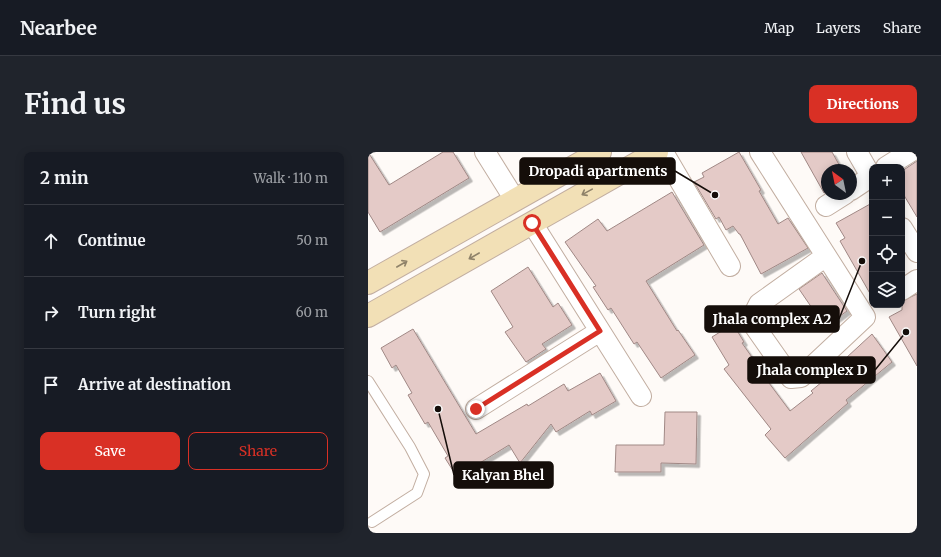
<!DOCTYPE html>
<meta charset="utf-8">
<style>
body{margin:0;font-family:Merriweather,serif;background:#20242c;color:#f1f3f6}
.controls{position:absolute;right:12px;top:12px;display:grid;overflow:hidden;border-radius:8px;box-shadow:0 2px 10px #0003}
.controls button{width:36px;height:36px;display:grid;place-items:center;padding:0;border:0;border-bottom:1px solid #363941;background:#171b24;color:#f1f3f6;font:20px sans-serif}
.compass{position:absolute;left:453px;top:12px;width:36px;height:36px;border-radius:50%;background:#171b24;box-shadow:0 2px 10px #0003;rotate:327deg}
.stop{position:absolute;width:12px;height:12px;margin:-9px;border:3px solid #d93025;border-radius:50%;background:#fff}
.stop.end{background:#d93025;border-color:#fff;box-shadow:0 1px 4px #0008}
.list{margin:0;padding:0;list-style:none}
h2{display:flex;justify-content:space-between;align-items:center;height:52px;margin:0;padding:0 16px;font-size:17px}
h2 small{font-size:13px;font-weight:400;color:#9ea1a6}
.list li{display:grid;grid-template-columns:26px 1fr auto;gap:12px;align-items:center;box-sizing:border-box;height:72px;padding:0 16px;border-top:1px solid #363941}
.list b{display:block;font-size:15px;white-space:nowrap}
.list em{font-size:13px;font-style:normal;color:#9ea1a6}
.actions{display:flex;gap:8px;padding:12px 16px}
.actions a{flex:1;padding:9px 0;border:1px solid #d93025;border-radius:8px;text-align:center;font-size:14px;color:#d93025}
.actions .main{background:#d93025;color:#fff}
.icon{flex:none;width:22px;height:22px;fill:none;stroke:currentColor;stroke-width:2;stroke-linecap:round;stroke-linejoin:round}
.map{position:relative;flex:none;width:549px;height:381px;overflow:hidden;border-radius:8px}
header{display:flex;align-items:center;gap:24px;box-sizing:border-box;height:56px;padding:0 20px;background:#171b24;border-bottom:1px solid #363941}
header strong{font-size:19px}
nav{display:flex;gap:22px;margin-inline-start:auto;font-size:14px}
.intro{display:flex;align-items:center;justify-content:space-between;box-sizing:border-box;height:96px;padding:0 24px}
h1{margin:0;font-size:28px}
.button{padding:10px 18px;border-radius:8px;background:#d93025;color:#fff;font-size:14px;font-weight:700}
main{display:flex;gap:24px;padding:0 24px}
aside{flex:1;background:#171b24;border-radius:8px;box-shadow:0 2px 10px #0003}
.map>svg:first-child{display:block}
.building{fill:#e4cac7;stroke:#a08885;filter:url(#shadow)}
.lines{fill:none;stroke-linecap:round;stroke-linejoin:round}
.service-casing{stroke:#c2aea1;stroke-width:12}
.minor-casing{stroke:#c2aea1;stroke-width:22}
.secondary-casing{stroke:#c2aea1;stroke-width:24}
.service{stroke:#fff;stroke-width:10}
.minor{stroke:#fff;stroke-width:20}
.secondary{stroke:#f2e0b6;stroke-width:22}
.oneway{stroke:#8f8269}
.route{stroke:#d93025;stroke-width:5}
.leader{fill:none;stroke:#150e0a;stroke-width:1.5}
.callout-dot{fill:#150e0a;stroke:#fff;stroke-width:1.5}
.callout{fill:#150e0a;stroke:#150e0a;stroke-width:1.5}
.callout-label{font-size:14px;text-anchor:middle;font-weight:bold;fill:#fff}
</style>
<header>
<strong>Nearbee</strong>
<nav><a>Map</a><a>Layers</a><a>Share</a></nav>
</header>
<div class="intro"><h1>Find us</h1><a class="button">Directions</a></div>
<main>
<aside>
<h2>2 min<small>Walk · 110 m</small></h2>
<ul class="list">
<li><svg class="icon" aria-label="ahead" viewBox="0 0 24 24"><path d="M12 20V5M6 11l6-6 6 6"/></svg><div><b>Continue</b></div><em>50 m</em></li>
<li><svg class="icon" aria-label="right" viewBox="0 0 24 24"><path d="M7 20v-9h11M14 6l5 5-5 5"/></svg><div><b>Turn right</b></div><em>60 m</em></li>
<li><svg class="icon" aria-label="arrive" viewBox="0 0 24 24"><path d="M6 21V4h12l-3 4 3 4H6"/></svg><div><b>Arrive at destination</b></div></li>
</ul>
<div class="actions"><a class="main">Save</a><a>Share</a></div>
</aside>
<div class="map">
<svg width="549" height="381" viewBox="0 0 549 381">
<defs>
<filter id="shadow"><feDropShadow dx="3.5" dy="3.5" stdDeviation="0" flood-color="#0004"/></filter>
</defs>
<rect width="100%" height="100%" fill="#fefaf7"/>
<path class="building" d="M0,0L21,33L75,0H85L101,26L12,80L0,60Z
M371,0L393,38L391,39L410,72L420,66L440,96L393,122L372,82H371L365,74L358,78L351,65L348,67L326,30L336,25L334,21Z
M433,0H464L474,18H459V40L456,41Z
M549,9V65L534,40V19Z
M304,40L336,93L278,129L309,179L310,178L327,203L293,226L269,190L266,192L243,156L240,158L225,135L228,134L197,90L230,67L239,79Z
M504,51V145L472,89L477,86L468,71Z
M160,115L185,155L190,151L204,173L174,192L178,197L158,210L137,180L145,175L123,139Z
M454,121L479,159L457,175L431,137Z
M549,142V214L521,165L534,158V149Z
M365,172L376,190L374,191L393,218L392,219L422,259L445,241L443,239L466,220L465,218L504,182L524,210L478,248L480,251L417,306L397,283L403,277L356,217L361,213L344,185Z
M45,177L108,282L159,252L160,254L196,232L200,239L232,221L248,249L224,263L222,259L188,280L183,272L152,311L141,293L89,325L77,306L80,304L60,270L57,272L40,243L44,241L28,213L24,216L13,196Z
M297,260H329L328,312L293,311V320H247L248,293H296Z"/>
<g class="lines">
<g class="service-casing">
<path id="service" d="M0,229L42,295L56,322L49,341L4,370"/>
</g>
<g class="minor-casing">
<path id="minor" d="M117,0L147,48
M295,0L362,114
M392,0L497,165L433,225L423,226L385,172L386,162L391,152L458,104
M489,0L504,26
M518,15L542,0
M483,38L504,24
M458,54L477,42
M164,71L273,244
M534,76L549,100
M534,138L549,128
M108,257L232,179"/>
</g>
<g class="secondary-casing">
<path id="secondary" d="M0,131L232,0
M0,164L289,0"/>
</g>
<use href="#service" class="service"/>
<use href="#minor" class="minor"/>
<use href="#secondary" class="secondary"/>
</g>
<defs><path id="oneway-shaft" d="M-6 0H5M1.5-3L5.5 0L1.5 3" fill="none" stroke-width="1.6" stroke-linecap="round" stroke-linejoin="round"/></defs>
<g class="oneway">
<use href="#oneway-shaft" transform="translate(219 40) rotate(151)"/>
<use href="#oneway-shaft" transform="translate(106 104) rotate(150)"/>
<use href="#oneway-shaft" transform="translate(34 112) rotate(-30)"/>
</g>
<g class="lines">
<path class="route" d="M108,257L232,179L164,71"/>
</g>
<path class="leader" d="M347 43L307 19M494 109L471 167M538 180L507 218M70 257L86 323"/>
<g class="callout-dot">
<circle cx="347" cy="43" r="4"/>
<circle cx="494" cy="109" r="4"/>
<circle cx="538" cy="180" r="4"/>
<circle cx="70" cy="257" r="4"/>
</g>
<g class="callout">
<rect x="152" y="6" width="155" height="26" rx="4"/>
<rect x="337" y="154" width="134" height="26" rx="4"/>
<rect x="380" y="205" width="127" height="26" rx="4"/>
<rect x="86" y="310" width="99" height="26" rx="4"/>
</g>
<g class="callout-label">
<text x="230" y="24">Dropadi apartments</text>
<text x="404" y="172">Jhala complex A2</text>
<text x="444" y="223">Jhala complex D</text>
<text x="135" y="328">Kalyan Bhel</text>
</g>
</svg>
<div class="controls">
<button>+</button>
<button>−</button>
<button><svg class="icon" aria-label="locate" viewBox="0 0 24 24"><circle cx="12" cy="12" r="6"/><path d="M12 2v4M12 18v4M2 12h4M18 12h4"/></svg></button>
<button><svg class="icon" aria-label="layers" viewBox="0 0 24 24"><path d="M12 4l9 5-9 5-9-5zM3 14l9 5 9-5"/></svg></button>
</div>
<svg class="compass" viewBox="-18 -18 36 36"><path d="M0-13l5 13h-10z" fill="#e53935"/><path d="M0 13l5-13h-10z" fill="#9ea1a6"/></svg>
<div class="stop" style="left:164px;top:71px"></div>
<div class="stop end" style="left:108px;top:257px"></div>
</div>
</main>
